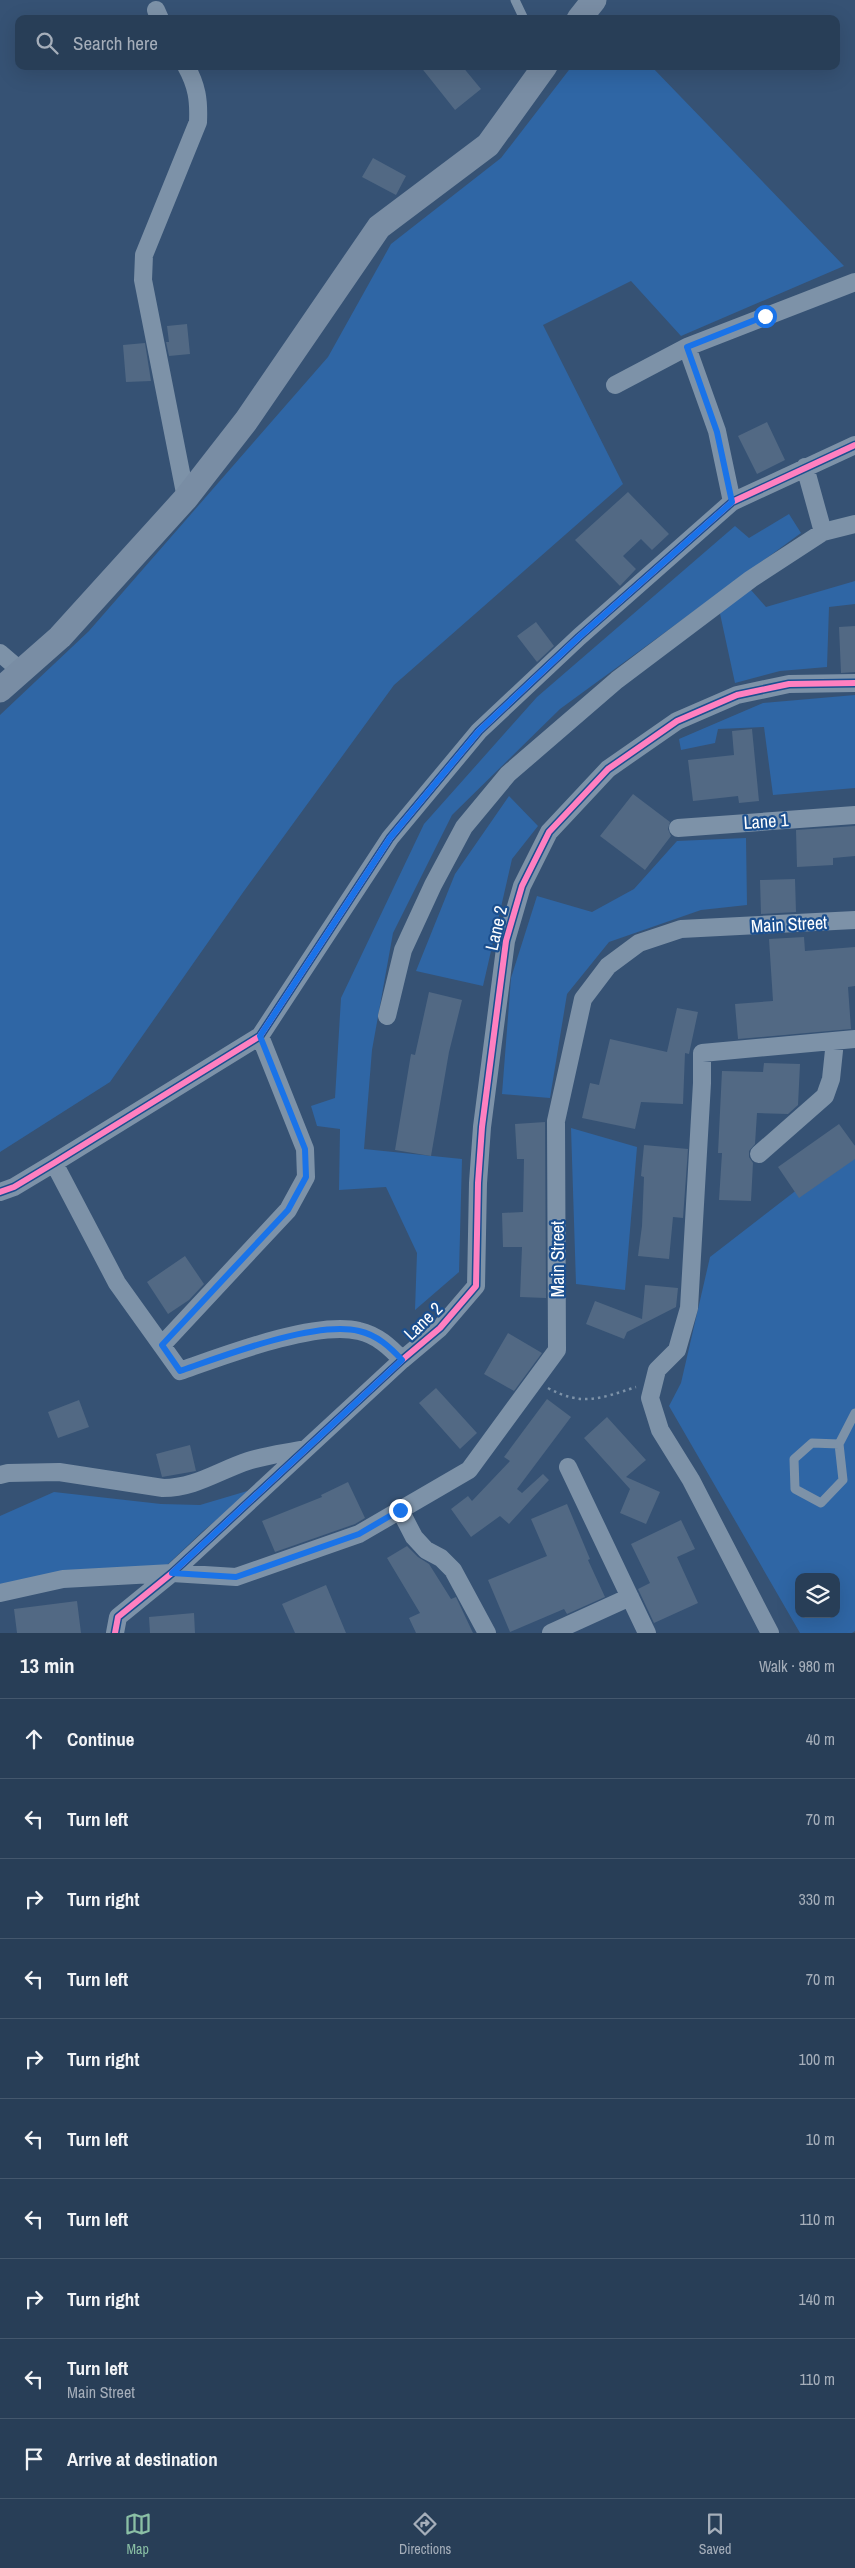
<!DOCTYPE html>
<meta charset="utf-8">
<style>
body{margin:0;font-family:"Archivo Narrow",sans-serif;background:#30455d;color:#f1f3f6}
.controls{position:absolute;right:15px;bottom:15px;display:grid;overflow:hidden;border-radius:10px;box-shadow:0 5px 20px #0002}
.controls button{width:45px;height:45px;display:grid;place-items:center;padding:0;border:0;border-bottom:1px solid #44576d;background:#283e57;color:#f1f3f6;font:25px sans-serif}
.stop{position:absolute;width:15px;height:15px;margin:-11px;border:4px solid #1a73e8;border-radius:50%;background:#fff}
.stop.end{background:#1a73e8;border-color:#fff;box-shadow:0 1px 5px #0008}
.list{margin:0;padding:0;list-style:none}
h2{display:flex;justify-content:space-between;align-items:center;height:65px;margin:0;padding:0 20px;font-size:21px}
h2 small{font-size:16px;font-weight:400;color:#a5aeba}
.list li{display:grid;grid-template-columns:32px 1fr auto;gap:15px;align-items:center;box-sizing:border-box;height:80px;padding:0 20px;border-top:1px solid #44576d}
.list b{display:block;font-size:19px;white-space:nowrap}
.list p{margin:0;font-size:16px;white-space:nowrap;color:#a5aeba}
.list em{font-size:16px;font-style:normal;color:#a5aeba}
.icon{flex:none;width:28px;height:28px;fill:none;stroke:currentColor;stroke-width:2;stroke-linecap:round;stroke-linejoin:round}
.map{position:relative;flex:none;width:855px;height:1633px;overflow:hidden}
.search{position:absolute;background:#283e57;box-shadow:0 5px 20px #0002;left:15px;right:15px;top:15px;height:55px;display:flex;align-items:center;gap:12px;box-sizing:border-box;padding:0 18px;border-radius:10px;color:#a5aeba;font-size:19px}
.sheet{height:865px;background:#283e57}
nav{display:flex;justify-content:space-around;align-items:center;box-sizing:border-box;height:70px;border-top:1px solid #44576d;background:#283e57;font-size:14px;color:#a5aeba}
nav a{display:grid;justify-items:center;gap:2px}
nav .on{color:#8abfa5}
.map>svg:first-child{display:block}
.green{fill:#2f66a5;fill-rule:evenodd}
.building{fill:#526984}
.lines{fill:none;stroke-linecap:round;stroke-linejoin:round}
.path{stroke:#7d92a8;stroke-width:2.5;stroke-dasharray:2.5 4;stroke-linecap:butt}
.lane{stroke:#7d92a8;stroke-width:9}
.street{stroke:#7d92a8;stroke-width:18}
.secondary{stroke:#798da4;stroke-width:25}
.cycleway-casing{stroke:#1b4f8f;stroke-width:9}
.cycleway{stroke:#ff80c0;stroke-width:6}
.route{stroke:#1a73e8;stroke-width:6}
.labels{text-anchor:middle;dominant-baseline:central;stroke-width:4.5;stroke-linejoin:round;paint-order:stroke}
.street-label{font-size:18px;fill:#fff;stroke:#1b4f8f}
</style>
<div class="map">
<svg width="855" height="1633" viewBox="0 0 855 1633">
<rect width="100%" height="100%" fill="#365274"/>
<path class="green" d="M572,66H651L844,266L681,336L631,281L543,325L623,484L394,685L244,891L110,1082L0,1152V715L89,631L328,357L391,244L501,158Z
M789,514L801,533L560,709L452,815L393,933L372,1050L364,1149L462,1159L459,1272L415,1310L417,1253L386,1187L339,1190L340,1129L317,1126L311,1106L335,1098L341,998L424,824L537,697L735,526L749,538Z
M855,581V604L829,607L827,667L780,671L735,683L719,609L751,590L766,607Z
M855,695V788L773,795L764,727L718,729L715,743L681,750L679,739L763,703Z
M509,796L538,826L512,859L483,986L416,971L455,874Z
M746,838L747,905L701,910L609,942L567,994L550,1098L502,1094L511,978L537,896L592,912L634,889L677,841Z
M571,1128L637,1147L625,1290L576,1284Z
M855,1145V1631L852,1633H800L669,1406L681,1383L710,1257ZM799,1577H836V1614H799Z
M254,1489L203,1531L166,1566L0,1584V1516L54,1492L161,1504L200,1505Z"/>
<path class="building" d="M420,66H462L481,89L455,110Z
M373,158L406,176L396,195L362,177Z
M187,324L190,354L169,356L166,342H169L167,326Z
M145,343L151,381L126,382L123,345Z
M767,422L785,460L757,474L738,436Z
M628,492L669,534L652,550L641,539L623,556L636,569L620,586L575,540Z
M536,622L554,646L537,662L517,636Z
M855,626V672L841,673L839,627Z
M752,729L759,801L739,803L738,796L693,801L688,760L734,755L732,731Z
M633,794L670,822L668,829L671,836L645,870L600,836Z
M855,826V856L833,858V865L797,867L796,830Z
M795,879L796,912L761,914L760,880Z
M804,937L805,951L855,947V986L848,987L851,1029L738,1039L735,1004L773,1001L769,939Z
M429,992L462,1000L449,1052L431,1156L395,1150L411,1054L415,1055Z
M677,1008L698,1012L689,1054L685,1053L683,1104L641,1102L635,1129L582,1118L590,1083L599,1085L610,1039L667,1052Z
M764,1063L800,1064L798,1105L788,1114L757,1113L755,1144L749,1151V1157L753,1163L751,1201L719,1200L722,1153H718L722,1071L763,1072Z
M545,1122L546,1298L520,1297L522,1247H503L502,1213L523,1212L524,1159H517L515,1124Z
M839,1124L855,1146V1159L799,1198L778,1167Z
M644,1145L688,1149L683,1218L673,1217L669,1259L638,1256L642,1226L644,1177L641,1176Z
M185,1256L204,1284L189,1300L168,1314L147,1282Z
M645,1285L678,1288L676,1307L627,1332L624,1339L586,1324L595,1301L642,1319Z
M508,1333L542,1353L514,1391L484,1374Z
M436,1388L477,1433L460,1449L419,1403Z
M547,1399L571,1417L517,1489L522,1493L543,1474L549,1480L509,1524L500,1516L471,1537L451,1509L468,1496L472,1501L510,1461L504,1457Z
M79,1400L89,1427L58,1438L48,1412Z
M607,1417L646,1460L626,1477L660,1492L646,1524L620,1513L630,1489L584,1438Z
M190,1445L196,1471L162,1477L156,1454Z
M348,1482L365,1518L355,1524L275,1552L262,1521L322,1497L321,1495Z
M567,1504L590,1559L588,1560L605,1597L567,1614L564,1609L510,1632L488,1580L547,1556L531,1519Z
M681,1520L695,1549L677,1557L698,1603L654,1623L638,1589L650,1583L631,1544Z
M407,1546L418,1557L429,1564L451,1599L456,1597L473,1633H416L409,1618L420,1613L387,1558Z
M326,1585L346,1633H295L282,1604Z
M77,1601L81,1633H17L14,1609Z
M194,1613L195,1633H150L149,1617Z"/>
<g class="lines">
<path class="path" d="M548,1388C582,1407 602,1398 636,1387"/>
<path class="lane" d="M515,0L524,19
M839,1444L812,1443L794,1459L795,1489L821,1503L843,1480L839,1444L855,1413"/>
<path class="street" d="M156,10L160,19
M615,385L687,347
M805,467L823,532
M186,498L143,280L144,255L198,122C199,100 197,86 186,66
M732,502L717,431L687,347L855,282
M0,653L21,671
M678,828L855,815
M387,1016L403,950L433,885L464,827L508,774L617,680L751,579L823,532L855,524
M759,1154L825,1096L831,1079L835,1041
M54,1163L117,1283L180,1371C223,1356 316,1320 359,1331C377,1335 390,1347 402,1360
M0,1192L14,1187L54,1163L260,1036L390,838L479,731L579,637L732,502L855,445
M162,1345L288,1210L306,1177L305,1149L260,1036
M568,1467L647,1633
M0,1475L8,1473L59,1472L163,1488C195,1488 218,1471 248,1461C266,1455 286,1453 305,1449
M400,1510L414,1537L426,1550L441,1558L453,1570L487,1633
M0,1593L63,1579L172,1573L236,1577L359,1534L469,1470L557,1350L556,1121L583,999L608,966L639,943L681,929L855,920
M115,1633L118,1617L172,1573L402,1360L440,1328L476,1286L478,1183L482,1127L506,941L522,886L549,832L608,769L677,721L737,695L789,684L855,683
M551,1633L630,1597
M770,1633L691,1480L660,1430L650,1398L657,1370L677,1350L689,1308L702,1083V1053L855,1039"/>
<path class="secondary" d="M579,19L594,0
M0,690L60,637L186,498L246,421L379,227L488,145L545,66"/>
<g class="cycleway-casing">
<path id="cycleway" d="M0,1192L14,1187L54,1163L260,1036L390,838L479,731L579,637L732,502L855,445
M115,1633L118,1617L172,1573L402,1360L440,1328L476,1286L478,1183L482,1127L506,941L522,886L549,832L608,769L677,721L737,695L789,684L855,683"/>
</g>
<use href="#cycleway" class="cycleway"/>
</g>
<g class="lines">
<path class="route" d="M400,1510L359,1534L236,1577L172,1573L402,1360C390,1347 377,1335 359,1331C316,1320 223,1356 180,1371L162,1345L288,1210L306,1177L305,1149L260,1036L390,838L479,731L579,637L732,502L717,432L687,347L765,316"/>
</g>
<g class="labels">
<g class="street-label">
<text transform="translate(766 821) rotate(-4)">Lane 1</text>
<text transform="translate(789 924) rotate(-3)">Main Street</text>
<text transform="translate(496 928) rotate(-77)">Lane 2</text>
<text transform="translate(557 1259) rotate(-90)">Main Street</text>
<text transform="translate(423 1321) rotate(-44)">Lane 2</text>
</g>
</g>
</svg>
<div class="controls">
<button><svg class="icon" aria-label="layers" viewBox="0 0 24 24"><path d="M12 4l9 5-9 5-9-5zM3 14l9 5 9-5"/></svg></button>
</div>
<div class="stop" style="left:765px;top:316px"></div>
<div class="stop end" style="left:400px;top:1510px"></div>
<div class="search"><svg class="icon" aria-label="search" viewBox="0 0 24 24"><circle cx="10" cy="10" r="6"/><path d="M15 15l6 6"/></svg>Search here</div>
</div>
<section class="sheet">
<h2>13 min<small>Walk · 980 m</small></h2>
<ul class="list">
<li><svg class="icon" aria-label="ahead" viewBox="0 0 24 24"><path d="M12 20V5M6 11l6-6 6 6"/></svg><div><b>Continue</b></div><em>40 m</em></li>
<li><svg class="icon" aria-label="left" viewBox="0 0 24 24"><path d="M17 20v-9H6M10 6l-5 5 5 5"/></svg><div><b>Turn left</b></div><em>70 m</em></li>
<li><svg class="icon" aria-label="right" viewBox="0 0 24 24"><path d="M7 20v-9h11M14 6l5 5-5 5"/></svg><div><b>Turn right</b></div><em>330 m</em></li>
<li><svg class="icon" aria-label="left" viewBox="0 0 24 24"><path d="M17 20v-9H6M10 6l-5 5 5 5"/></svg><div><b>Turn left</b></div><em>70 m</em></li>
<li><svg class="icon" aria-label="right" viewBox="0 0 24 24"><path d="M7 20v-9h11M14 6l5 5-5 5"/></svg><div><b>Turn right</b></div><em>100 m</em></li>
<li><svg class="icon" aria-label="left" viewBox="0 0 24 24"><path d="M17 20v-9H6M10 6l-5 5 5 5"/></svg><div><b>Turn left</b></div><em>10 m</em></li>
<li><svg class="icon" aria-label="left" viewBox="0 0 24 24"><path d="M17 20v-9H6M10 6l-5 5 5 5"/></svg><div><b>Turn left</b></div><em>110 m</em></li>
<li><svg class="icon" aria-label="right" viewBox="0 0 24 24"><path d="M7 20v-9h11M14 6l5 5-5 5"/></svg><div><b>Turn right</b></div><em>140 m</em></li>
<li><svg class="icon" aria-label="left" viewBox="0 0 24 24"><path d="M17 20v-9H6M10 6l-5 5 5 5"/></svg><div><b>Turn left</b><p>Main Street</p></div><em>110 m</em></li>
<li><svg class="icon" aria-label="arrive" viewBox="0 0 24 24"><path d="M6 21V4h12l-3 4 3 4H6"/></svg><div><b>Arrive at destination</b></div></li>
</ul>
</section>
<nav>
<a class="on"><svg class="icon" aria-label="map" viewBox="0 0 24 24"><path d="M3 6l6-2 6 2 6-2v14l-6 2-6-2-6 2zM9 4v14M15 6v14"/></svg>Map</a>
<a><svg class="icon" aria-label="directions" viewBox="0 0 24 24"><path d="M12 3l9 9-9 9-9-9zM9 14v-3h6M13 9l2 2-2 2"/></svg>Directions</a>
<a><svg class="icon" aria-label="saved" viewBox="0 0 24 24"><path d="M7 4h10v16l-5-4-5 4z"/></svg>Saved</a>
</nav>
